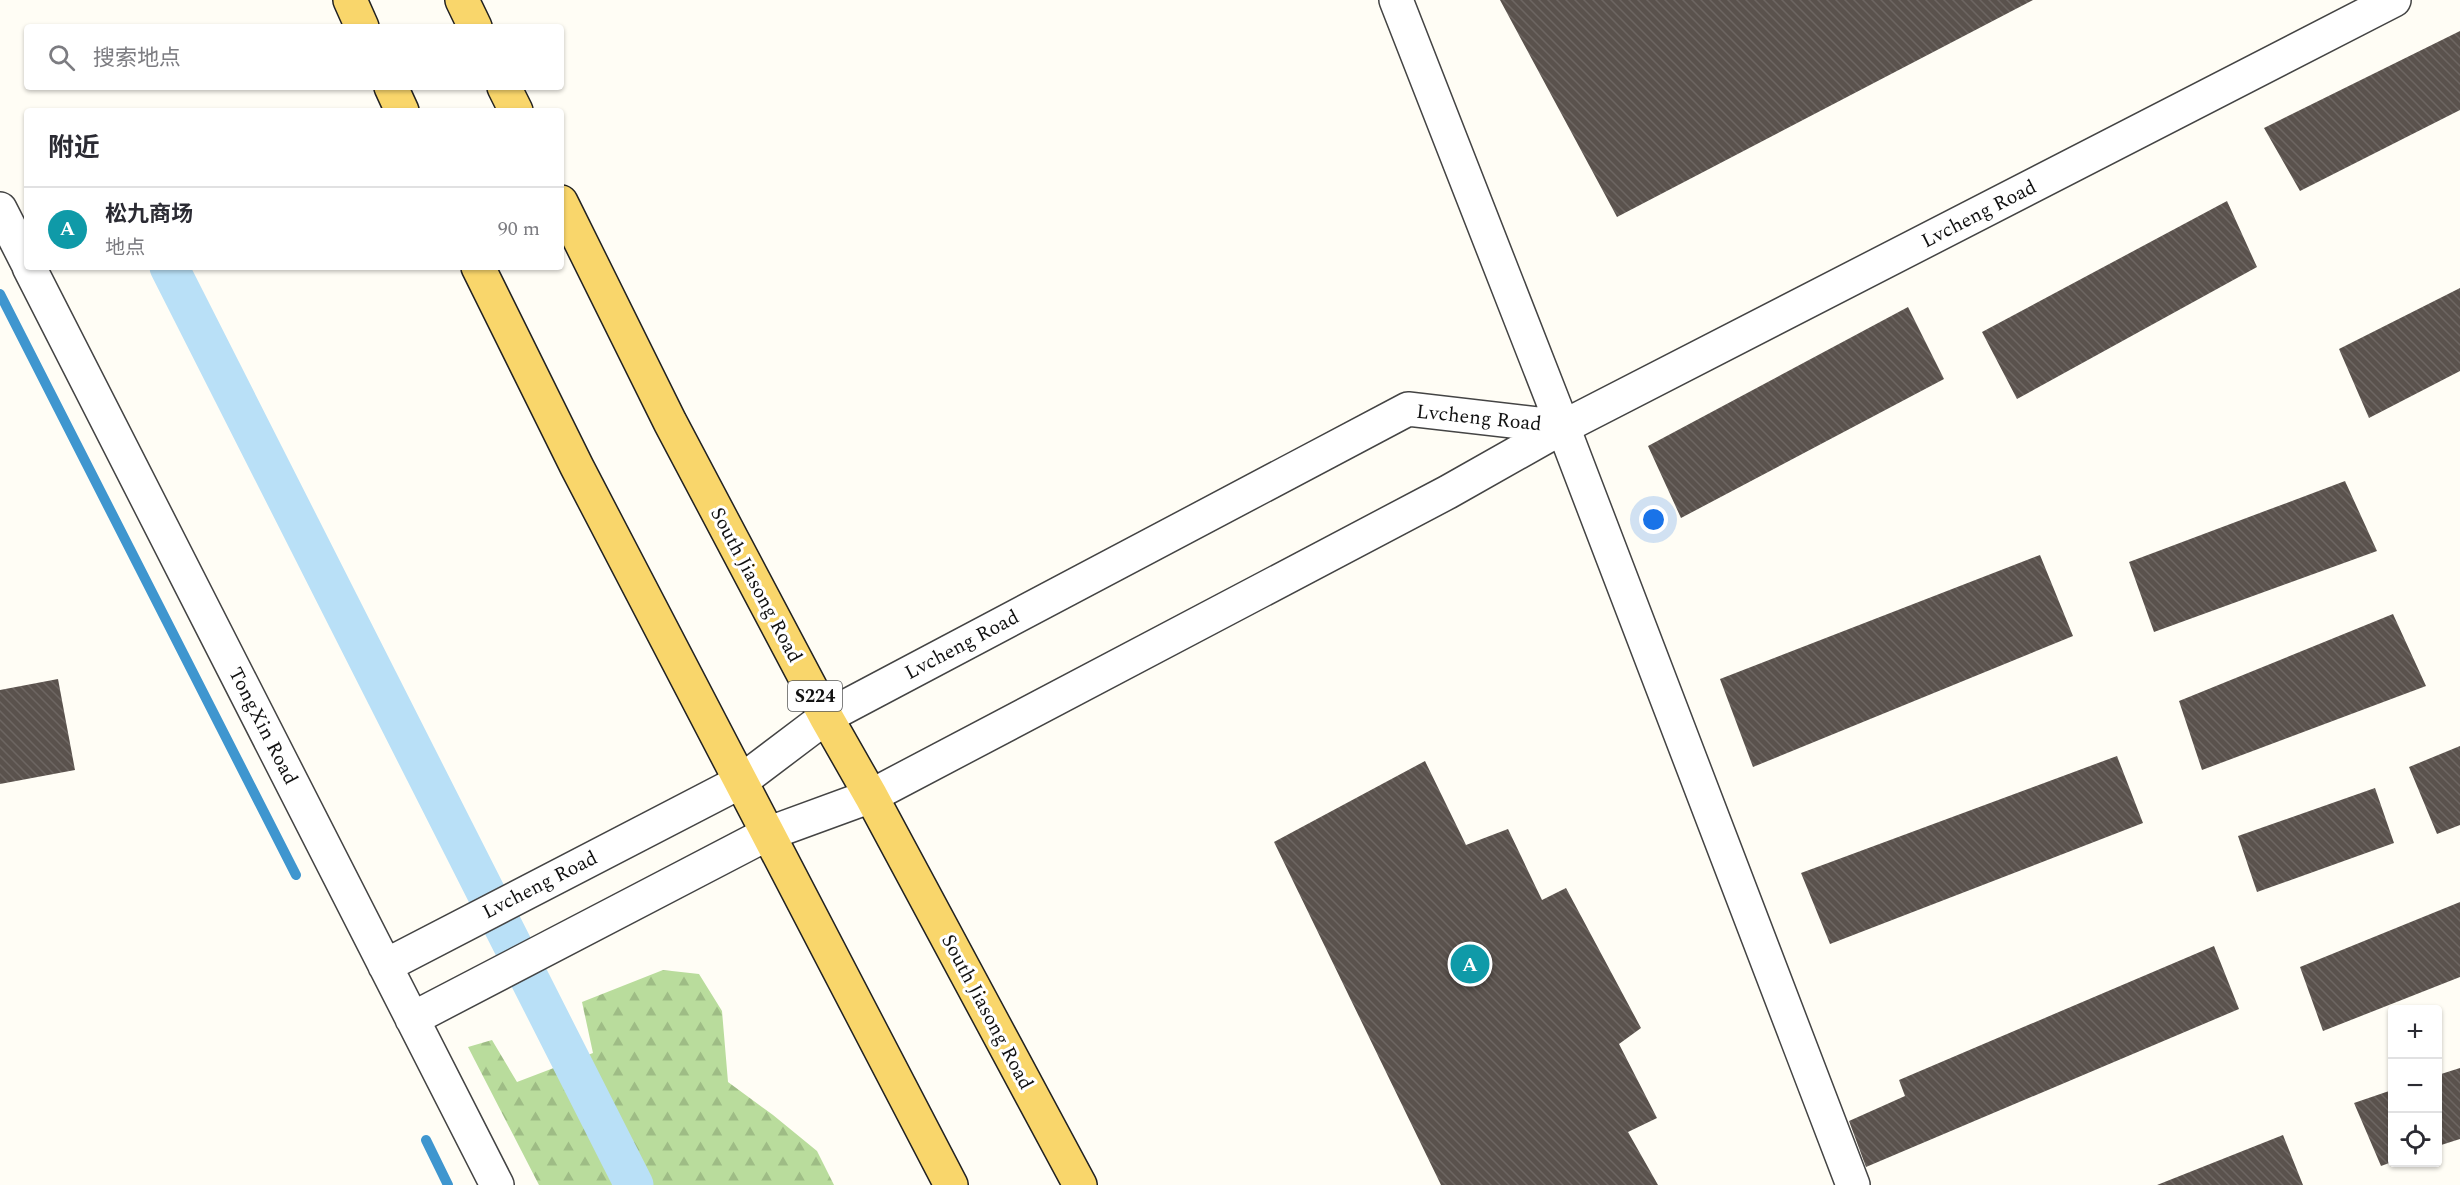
<!DOCTYPE html>
<html lang="zh">
<meta charset="utf-8">
<style>
body{margin:0;font-family:Spectral,"Noto Sans SC",serif;background:#f2f2f3;color:#2b2b33}
.controls{position:absolute;right:18px;bottom:18px;display:grid;overflow:hidden;border-radius:6px;box-shadow:0 2px 4px #0004}
.controls button{width:54px;height:54px;display:grid;place-items:center;padding:0;border:0;border-bottom:2px solid #e1e1e2;background:#fff;color:#2b2b33;font:30px sans-serif}
.you{position:absolute;left:1654px;top:520px;width:21px;height:21px;margin:-15px;border:4px solid #fff;border-radius:50%;background:#1a73e8;box-shadow:0 0 0 9px #1a73e833}
.badge{display:grid;place-items:center;width:39px;height:39px;border-radius:50%;background:#d93025;color:#fff;font-size:20px;font-weight:700}
.pin{position:absolute;translate:-50% -50%;border:3px solid #fff;box-shadow:0 2px 6px #0006}
.list{margin:0;padding:0;list-style:none}
h2{display:flex;justify-content:space-between;align-items:center;height:78px;margin:0;padding:0 24px;font-size:26px}
h2 small{font-size:20px;font-weight:400;color:#7c7c81}
.list li{display:grid;grid-template-columns:39px 1fr auto;gap:18px;align-items:center;box-sizing:border-box;height:84px;padding:0 24px;border-top:2px solid #e1e1e2}
.list b{display:block;font-size:22px;white-space:nowrap}
.list p{margin:0;font-size:20px;white-space:nowrap;color:#7c7c81}
.list em{font-size:20px;font-style:normal;color:#7c7c81}
.icon{flex:none;width:33px;height:33px;fill:none;stroke:currentColor;stroke-width:2;stroke-linecap:round;stroke-linejoin:round}
.map{position:relative;flex:none;width:2460px;height:1185px;overflow:hidden}
.search{position:absolute;background:#fff;box-shadow:0 2px 4px #0004;left:24px;top:24px;width:540px;height:66px;display:flex;align-items:center;gap:15px;box-sizing:border-box;padding:0 21px;border-radius:6px;color:#7c7c81;font-size:22px}
.panel{position:absolute;background:#fff;box-shadow:0 2px 4px #0004;left:24px;top:108px;width:540px;height:162px;border-radius:6px}
.map>svg:first-child{display:block}
.forest{fill:url(#forest-firs)}
.lines{fill:none;stroke-linecap:round;stroke-linejoin:round}
.stream{stroke:#3f96cf;stroke-width:10}
.canal{stroke:#b9e0f7;stroke-width:39}
.building{fill:url(#building-back-hatch)}
.minor-casing{stroke:#444;stroke-width:36}
.major-casing{stroke:#222;stroke-width:36}
.minor{stroke:#fff;stroke-width:33}
.major{stroke:#f9d66b;stroke-width:33}
.labels{text-anchor:middle;dominant-baseline:central;stroke-width:6;stroke-linejoin:round;paint-order:stroke}
.shield{fill:#fff;stroke:#585858;stroke-width:1.5}
.shield-label{font-size:18px;font-weight:bold;fill:#111}
.street-label{font-size:20px;fill:#111;stroke:#fff}
</style>
<div class="map">
<svg width="2460" height="1185" viewBox="0 0 2460 1185">
<defs>
<pattern id="forest-firs" width="22" height="20" patternUnits="userSpaceOnUse" patternTransform="scale(1.5)"><rect width="22" height="20" fill="#b9dc9c"/><path d="M5 1l3.5 6h-7zM16 11l3.5 6h-7z" fill="#9ebc85"/></pattern>
<pattern id="building-back-hatch" width="6" height="6" patternUnits="userSpaceOnUse" patternTransform="scale(1.5)"><rect width="6" height="6" fill="#5a524d"/><path d="M-1 5l2 2M0 0l6 6M5-1l2 2" fill="none" stroke="#6d6662"/></pattern>
</defs>
<rect width="100%" height="100%" fill="#fffdf5"/>
<path class="forest" d="M663,970L699,974L722,1011L728,1082L773,1115L817,1151L834,1185H539L468,1047L492,1040L517,1082L593,1053L582,1002Z"/>
<g class="lines">
<path class="stream" d="M0,294L296,875
M426,1140L448,1185"/>
<path class="canal" d="M169,267L634,1185"/>
</g>
<path class="building" d="M1500,0H2033L1617,217Z
M2460,31V110L2300,191L2264,128Z
M2227,201L2257,267L2017,399L1982,332Z
M2460,288V371L2369,418L2339,349Z
M1908,307L1944,379L1681,518L1648,446Z
M2345,481L2377,551L2154,632L2129,562Z
M2040,555L2073,636L1753,767L1720,679Z
M2393,614L2426,686L2202,770L2179,701Z
M58,679L75,770L0,784V690Z
M2460,746V825L2437,834L2409,767Z
M2117,756L2143,823L1830,944L1801,873Z
M1425,761L1466,845L1508,829L1542,900L1566,888L1641,1028L1619,1044L1657,1118L1628,1132L1658,1185H1441L1274,842Z
M2375,788L2394,843L2257,892L2238,836Z
M2460,902V977L2323,1031L2300,967Z
M2214,946L2239,1009L1866,1167L1849,1121L1905,1096L1899,1080Z
M2460,1068V1139L2438,1146V1075Z
M2392,1090V1162L2381,1166L2354,1103Z
M2283,1135L2303,1185H2157Z"/>
<g class="lines">
<g class="minor-casing">
<path id="minor" d="M1396,0L1563,427L1853,1185
M0,209L27,262
M29,267L497,1185
M385,966L740,782L826,717L1408,409L1563,427
M412,1019L767,834L871,796L1448,492L1563,427L2394,0"/>
</g>
<g class="major-casing">
<path id="major" d="M350,0L362,27
M462,0L475,27
M391,87L402,111
M504,87L516,111
M561,202L670,422L826,717L871,796L1080,1185
M478,267L577,467L951,1185"/>
</g>
<use href="#minor" class="minor"/>
<use href="#major" class="major"/>
</g>
<g class="labels">
<rect class="shield" x="788" y="681" width="54" height="30" rx="4.5"/>
<g class="shield-label">
<text x="815" y="696">S224</text>
</g>
<g class="street-label">
<text transform="translate(1979 214) rotate(-27)">Lvcheng Road</text>
<text transform="translate(1479 418) rotate(6)">Lvcheng Road</text>
<text transform="translate(756 585) rotate(62)">South Jiasong Road</text>
<text transform="translate(962 645) rotate(-28)">Lvcheng Road</text>
<text transform="translate(263 726) rotate(63)">TongXin Road</text>
<text transform="translate(540 885) rotate(-27)">Lvcheng Road</text>
<text transform="translate(987 1012) rotate(62)">South Jiasong Road</text>
</g>
</g>
</svg>
<div class="controls">
<button>+</button>
<button>−</button>
<button><svg class="icon" aria-label="locate" viewBox="0 0 24 24"><circle cx="12" cy="12" r="6"/><path d="M12 2v4M12 18v4M2 12h4M18 12h4"/></svg></button>
</div>
<div class="you"></div>
<div class="pin badge" style="left:1470px;top:964px;background:#0f9aa8">A</div>
<div class="search"><svg class="icon" aria-label="search" viewBox="0 0 24 24"><circle cx="10" cy="10" r="6"/><path d="M15 15l6 6"/></svg>搜索地点</div>
<section class="panel">
<h2>附近<small></small></h2>
<ul class="list">
<li><span class="badge" style="background:#0f9aa8">A</span><div><b>松九商场</b><p>地点</p></div><em>90 m</em></li>
</ul>
</section>
</div>
